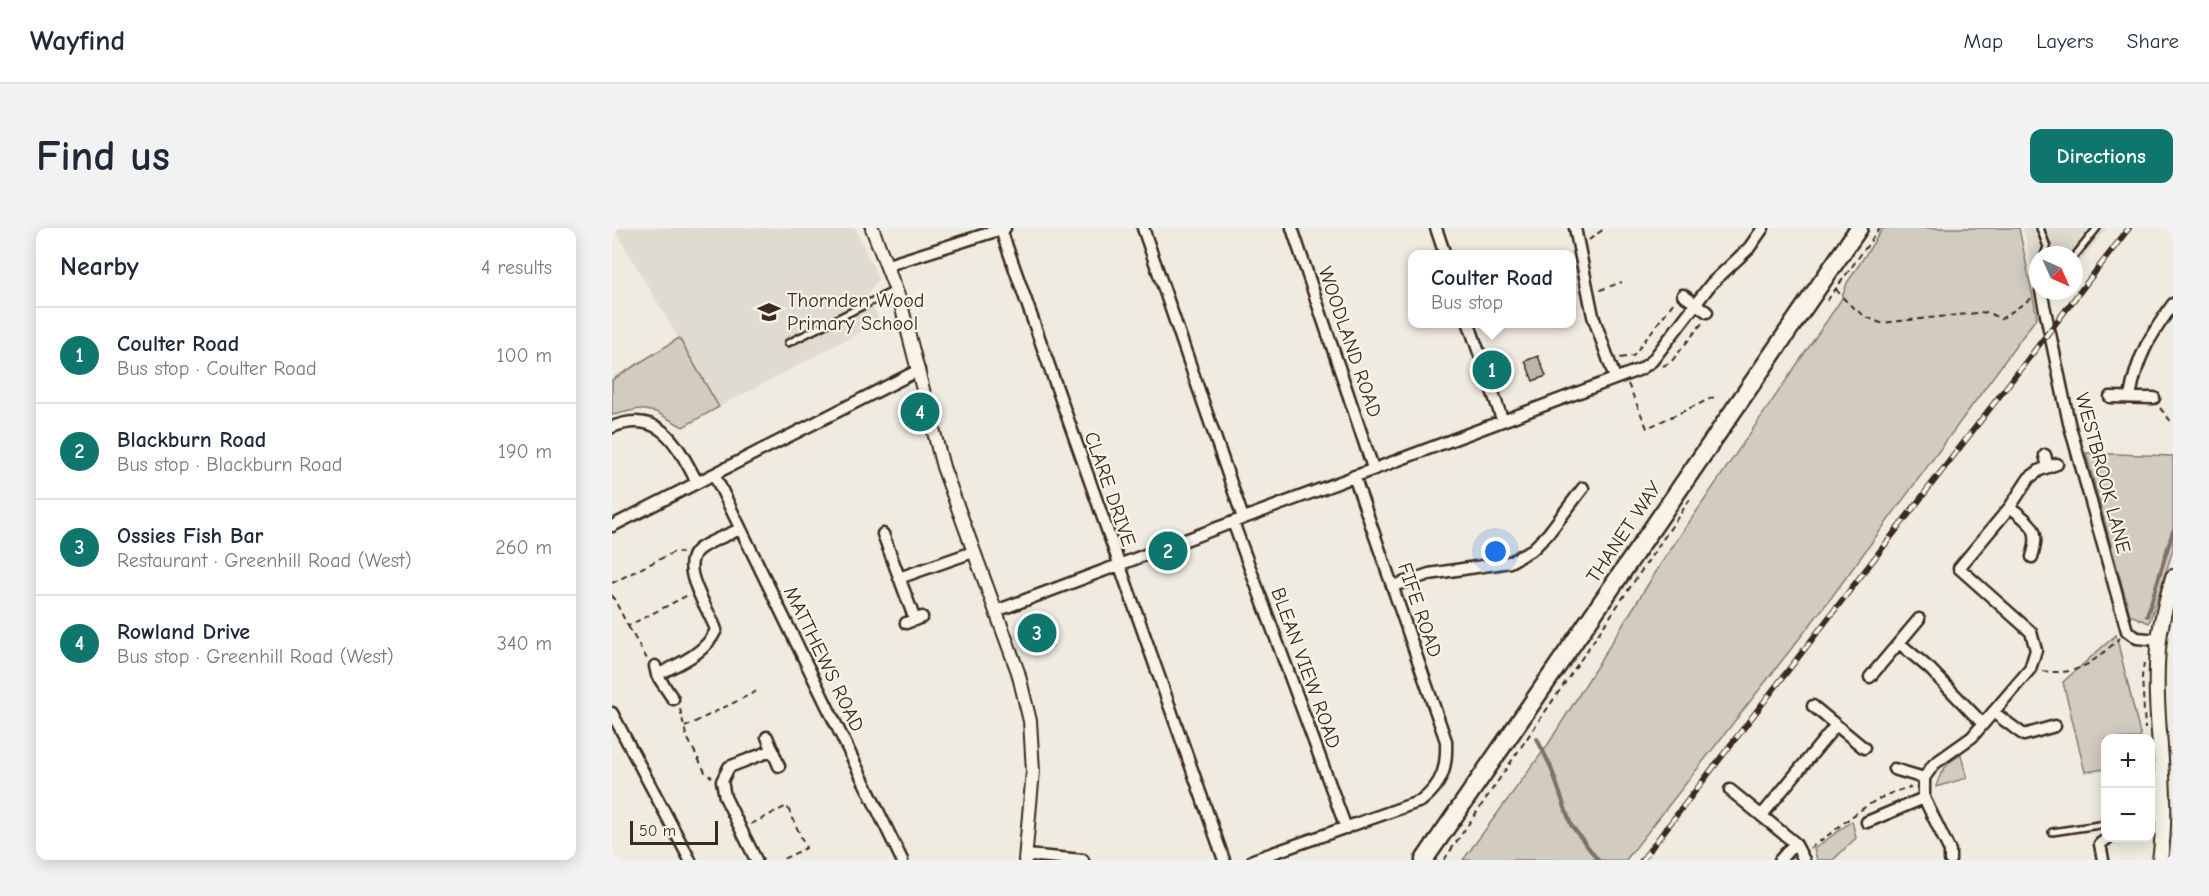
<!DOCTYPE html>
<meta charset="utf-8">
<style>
body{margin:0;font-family:"Comic Neue",sans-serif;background:#f2f2f3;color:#1f2937}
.controls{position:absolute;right:18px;bottom:18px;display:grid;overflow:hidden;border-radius:12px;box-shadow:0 3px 15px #0003}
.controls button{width:54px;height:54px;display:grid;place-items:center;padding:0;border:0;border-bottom:2px solid #e0e1e3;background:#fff;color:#1f2937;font:30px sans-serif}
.compass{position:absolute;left:1417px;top:18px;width:54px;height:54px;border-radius:50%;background:#fff;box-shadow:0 3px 15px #0003;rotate:135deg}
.scale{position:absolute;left:18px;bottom:15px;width:88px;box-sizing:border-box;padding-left:6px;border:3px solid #3b2a1e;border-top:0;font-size:16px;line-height:21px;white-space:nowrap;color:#3b2a1e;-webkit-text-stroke:4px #f7f3e8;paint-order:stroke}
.you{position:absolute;left:884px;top:324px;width:21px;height:21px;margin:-15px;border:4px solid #fff;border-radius:50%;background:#1a73e8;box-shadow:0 0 0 9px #1a73e833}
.badge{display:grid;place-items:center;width:39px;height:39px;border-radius:50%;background:#0f766e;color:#fff;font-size:20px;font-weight:700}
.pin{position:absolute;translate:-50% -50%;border:3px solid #fff;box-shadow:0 2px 6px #0006}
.popup{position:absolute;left:796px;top:22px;width:168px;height:78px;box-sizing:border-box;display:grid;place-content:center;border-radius:12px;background:#fff;filter:drop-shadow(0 2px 4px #0005);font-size:20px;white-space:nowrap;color:#747a83}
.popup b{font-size:22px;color:#1f2937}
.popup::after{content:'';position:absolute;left:50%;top:100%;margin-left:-12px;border:12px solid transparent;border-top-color:#fff}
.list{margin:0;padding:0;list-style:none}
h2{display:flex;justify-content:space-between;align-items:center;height:78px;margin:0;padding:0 24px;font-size:26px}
h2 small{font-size:20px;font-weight:400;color:#747a83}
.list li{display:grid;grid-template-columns:39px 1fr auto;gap:18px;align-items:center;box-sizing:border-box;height:96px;padding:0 24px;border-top:2px solid #e0e1e3}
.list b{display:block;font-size:22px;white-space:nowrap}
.list p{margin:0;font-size:20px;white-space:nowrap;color:#747a83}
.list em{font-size:20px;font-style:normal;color:#747a83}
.map{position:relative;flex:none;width:1561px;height:632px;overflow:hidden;border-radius:12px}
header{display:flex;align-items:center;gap:36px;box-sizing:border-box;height:84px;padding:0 30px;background:#fff;border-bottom:2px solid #e0e1e3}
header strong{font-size:28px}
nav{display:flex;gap:33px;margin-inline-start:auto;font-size:21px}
.intro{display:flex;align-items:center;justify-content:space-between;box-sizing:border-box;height:144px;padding:0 36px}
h1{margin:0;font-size:42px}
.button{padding:15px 27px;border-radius:12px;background:#0f766e;color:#fff;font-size:21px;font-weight:700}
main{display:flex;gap:36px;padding:0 36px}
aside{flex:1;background:#fff;border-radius:12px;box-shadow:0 3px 15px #0003}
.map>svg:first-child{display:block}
.built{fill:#e0dbd0}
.green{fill:#d1cbc0;stroke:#867a6f;stroke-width:1.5}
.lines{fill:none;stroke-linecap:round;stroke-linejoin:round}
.stream{stroke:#7e7266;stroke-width:4}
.building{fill:#bdb5aa;stroke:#3b2a1e;stroke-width:1.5}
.service-casing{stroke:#3b2a1e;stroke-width:10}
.minor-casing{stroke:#3b2a1e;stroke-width:15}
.tertiary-casing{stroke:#3b2a1e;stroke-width:16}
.secondary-casing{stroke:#3b2a1e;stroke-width:18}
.primary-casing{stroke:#3b2a1e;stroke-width:21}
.path{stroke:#3b2a1e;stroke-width:2;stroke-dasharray:6 4.5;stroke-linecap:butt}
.service{stroke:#f7f3e8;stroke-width:5}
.minor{stroke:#f7f3e8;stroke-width:10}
.tertiary{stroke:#f7f3e8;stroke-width:12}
.secondary{stroke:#f7f3e8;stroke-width:14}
.primary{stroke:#f7f3e8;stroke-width:16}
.rail-casing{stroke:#3b2a1e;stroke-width:6}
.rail{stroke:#f7f3e8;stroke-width:4;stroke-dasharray:11;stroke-linecap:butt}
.labels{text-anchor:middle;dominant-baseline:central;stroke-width:4.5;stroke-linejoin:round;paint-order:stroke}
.poi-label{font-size:20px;fill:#3b2a1e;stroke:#f7f3e8;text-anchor:start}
.street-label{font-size:20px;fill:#3b2a1e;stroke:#f7f3e8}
</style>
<header>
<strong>Wayfind</strong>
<nav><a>Map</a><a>Layers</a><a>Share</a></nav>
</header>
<div class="intro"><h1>Find us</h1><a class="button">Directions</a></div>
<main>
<aside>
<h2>Nearby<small>4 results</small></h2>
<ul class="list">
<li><span class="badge">1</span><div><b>Coulter Road</b><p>Bus stop · Coulter Road</p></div><em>100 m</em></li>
<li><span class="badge">2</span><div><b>Blackburn Road</b><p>Bus stop · Blackburn Road</p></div><em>190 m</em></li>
<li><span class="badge">3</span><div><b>Ossies Fish Bar</b><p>Restaurant · Greenhill Road (West)</p></div><em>260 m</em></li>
<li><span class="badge">4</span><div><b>Rowland Drive</b><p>Bus stop · Greenhill Road (West)</p></div><em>340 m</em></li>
</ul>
</aside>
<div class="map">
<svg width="1561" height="632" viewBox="0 0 1561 632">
<rect width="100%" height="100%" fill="#efebe0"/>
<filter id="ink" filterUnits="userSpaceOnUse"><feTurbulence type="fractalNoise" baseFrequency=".0167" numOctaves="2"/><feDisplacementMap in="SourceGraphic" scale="12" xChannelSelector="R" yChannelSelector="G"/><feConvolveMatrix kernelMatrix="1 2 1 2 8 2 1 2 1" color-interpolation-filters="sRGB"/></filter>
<g filter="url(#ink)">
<path class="built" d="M2,0H243L266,50L255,68L268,94L107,179Z
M1411,0H1495L1462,41V27H1426V48L1422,49Z"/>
<path class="green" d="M1271,0H1407L1425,89L1219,370L1014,632H851L935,518L1050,334L1229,72L1235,55Z
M67,110L107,179L71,199L44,184L27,181L0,187V152Z
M1474,225L1561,228V322L1537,395L1518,387Z
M1504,407L1529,510L1494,511L1493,541L1473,544L1451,454Z
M1349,527L1355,550L1324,559C1328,544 1335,533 1349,527Z
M1240,593L1244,610L1221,632H1205L1202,621Z"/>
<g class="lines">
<path class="stream" d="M1535,388L1561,303
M925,511L938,537L959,597L986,632"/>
</g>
<path class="building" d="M926,128L934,148L921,153L913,133Z
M431,395L436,408L420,414L415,401Z
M436,408L440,418L424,424L420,414Z"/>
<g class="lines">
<g class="service-casing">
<path id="service" d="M1428,0L1435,19L1432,27
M1462,29L1485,0
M176,115L283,62
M1440,604L1494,596"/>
</g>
<g class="minor-casing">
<path id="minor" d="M531,0L631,290
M680,0L761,240
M824,0L833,27
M963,0L981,88L1003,150
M389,2L612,632
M276,37L393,0
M1429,63L1457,195L1515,403L1525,410L1547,412
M1071,67L1095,84
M857,96L890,191
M1498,169L1542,170
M1518,169C1525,128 1537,110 1561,76
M0,199C49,180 65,217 85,254
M1433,227L1436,239
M102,246L290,632
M1398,279C1420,297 1429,300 1420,329
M621,294L734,600
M0,298L307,142
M271,306L303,392
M287,350L361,324
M781,358L817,346L898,334L921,321L936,306L971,260
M384,383L1029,141L1040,133L1099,56L1137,20L1151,0
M294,395L310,389
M1287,415L1318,441L1370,495
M43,438L45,447L61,471
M45,447C68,435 93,426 104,402C97,380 62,335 90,319C101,312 116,307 128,301
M1258,449L1307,391
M1201,478L1252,520
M1381,484L1412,507L1443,498
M0,485L78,632
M155,509L167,538
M1282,541L1312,550
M1118,562L1183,615L1192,632
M1150,587L1224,497
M1538,588L1553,586
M1255,594L1312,570
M414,627L471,632
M144,632L113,569L110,553L117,539L161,522
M641,632L809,573C831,556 835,539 834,513L742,248
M1168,632L1183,615
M1338,632V623L1312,570V550L1322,536L1360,509L1418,441L1424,422L1419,404L1347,340L1398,279L1417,250L1428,242L1445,236
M1491,632L1488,616L1496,610"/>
</g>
<g class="tertiary-casing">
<path id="tertiary" d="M260,0L288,73L331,239L406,444L418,493L421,543L413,632"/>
</g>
<g class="secondary-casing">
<path id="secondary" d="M1548,632C1559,558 1538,485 1547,412C1549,390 1556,369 1561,349"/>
</g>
<g class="primary-casing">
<path id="primary" d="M812,632L1247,0"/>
</g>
<path class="path" d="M977,12L993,0
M1224,61C1236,77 1249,88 1269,95L1375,84L1389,91L1420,70
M988,62L1010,54
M1215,73L1268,0
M1008,130L1021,128L1062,74
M1051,138L1059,134L1091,94
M1016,156L1035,200L1102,169
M1548,180L1561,196
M0,355L64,323L70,325
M0,367L16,398L76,367
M16,398L35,431
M1532,435L1530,448L1533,501
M1430,443C1468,448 1481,434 1508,410
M68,481L74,507L94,546L100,549
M73,499L145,463
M139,596L175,578L194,620L169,632
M1198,620C1235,596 1253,570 1299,559
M832,632L1079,270"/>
<use href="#service" class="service"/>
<use href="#minor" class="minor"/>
<use href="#tertiary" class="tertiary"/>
<use href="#secondary" class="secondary"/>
<use href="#primary" class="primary"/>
<g class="rail-casing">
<path id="rail" d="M1030,632L1517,0"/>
</g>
<use href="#rail" class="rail"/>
</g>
</g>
<defs>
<g id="school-bare" transform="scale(1.8)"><path d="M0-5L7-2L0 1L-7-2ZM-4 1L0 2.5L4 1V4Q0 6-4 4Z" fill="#3b2a1e" stroke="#f7f3e8" stroke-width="2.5" paint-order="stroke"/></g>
</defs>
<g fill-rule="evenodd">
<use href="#school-bare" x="157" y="84"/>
</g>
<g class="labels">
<g class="poi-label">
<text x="175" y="72">Thornden Wood<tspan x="175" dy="23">Primary School</tspan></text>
</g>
<g class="street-label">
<text transform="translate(738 114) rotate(71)">WOODLAND ROAD</text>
<text transform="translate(1491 245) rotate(75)">WESTBROOK LANE</text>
<text transform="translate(498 261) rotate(71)">CLARE DRIVE</text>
<text transform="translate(1012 304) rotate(-56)">THANET WAY</text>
<text transform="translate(808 382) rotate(71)">FIFE ROAD</text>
<text transform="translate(212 431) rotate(64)">MATTHEWS ROAD</text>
<text transform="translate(694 440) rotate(70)">BLEAN VIEW ROAD</text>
</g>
</g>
</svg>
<div class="controls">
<button>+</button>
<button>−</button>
</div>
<svg class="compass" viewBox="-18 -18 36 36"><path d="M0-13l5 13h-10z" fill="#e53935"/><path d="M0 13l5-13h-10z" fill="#747a83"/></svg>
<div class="scale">50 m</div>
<div class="you"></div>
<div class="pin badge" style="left:880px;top:142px">1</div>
<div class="popup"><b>Coulter Road</b>Bus stop</div>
<div class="pin badge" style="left:556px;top:323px">2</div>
<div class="pin badge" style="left:425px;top:405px">3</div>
<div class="pin badge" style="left:308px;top:184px">4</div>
</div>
</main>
